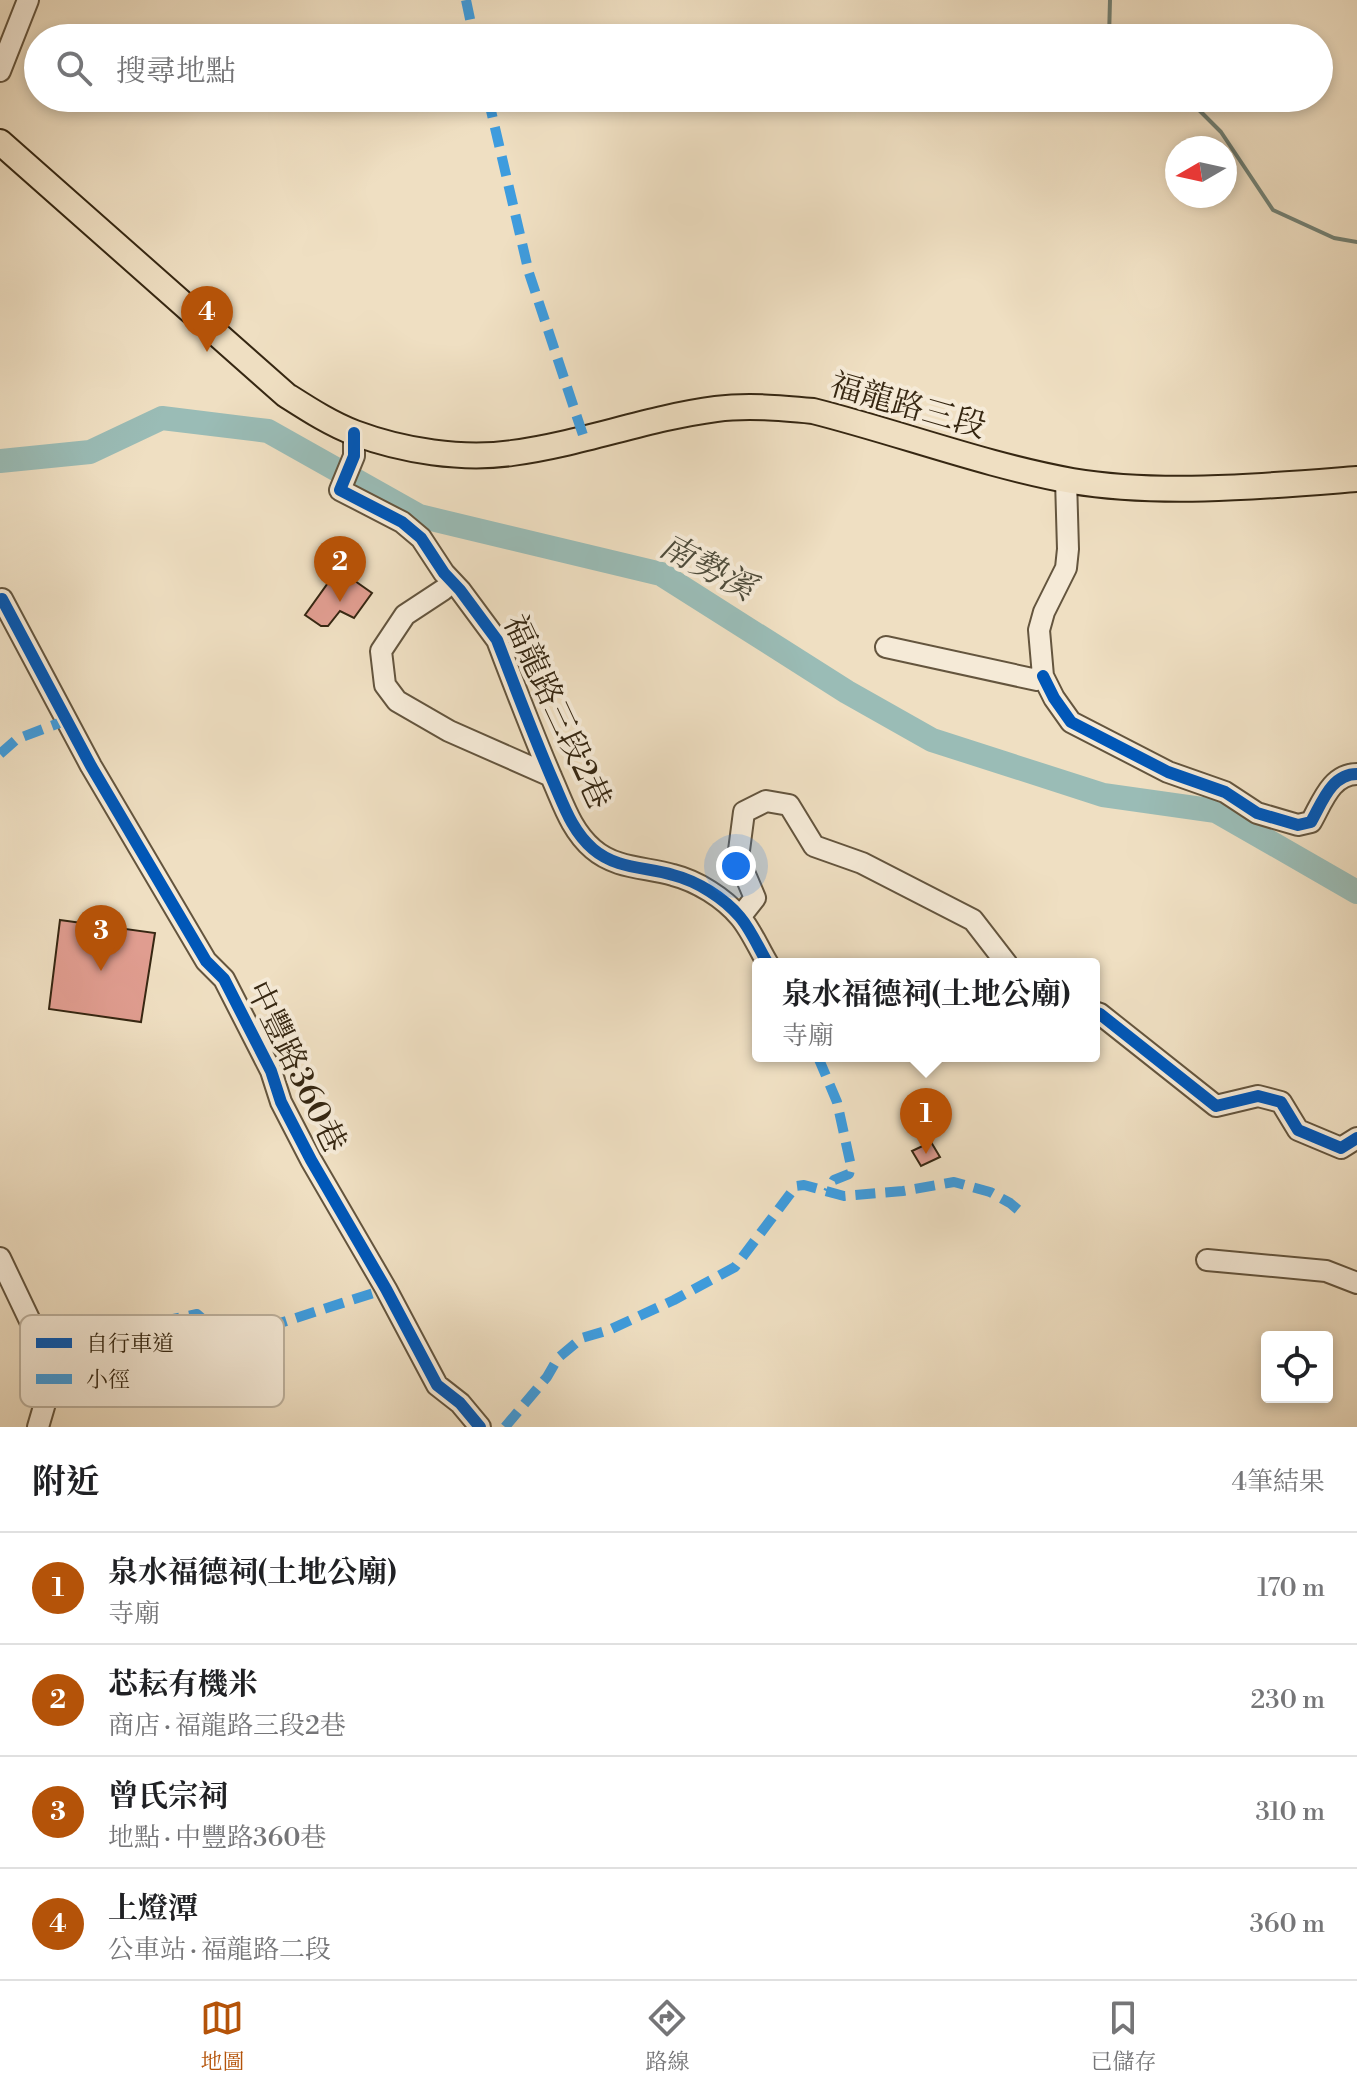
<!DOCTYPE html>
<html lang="zh-TW">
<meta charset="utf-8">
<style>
body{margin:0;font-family:"Libre Bodoni","Noto Serif TC",serif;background:#f6f6f6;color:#202124}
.controls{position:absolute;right:24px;bottom:24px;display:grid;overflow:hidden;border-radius:8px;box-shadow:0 4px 12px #0003}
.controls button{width:72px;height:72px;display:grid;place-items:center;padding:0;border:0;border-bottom:2px solid #e0e0e0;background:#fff;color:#202124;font:40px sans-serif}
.compass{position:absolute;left:1165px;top:136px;width:72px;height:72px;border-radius:50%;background:#fff;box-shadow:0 4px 12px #0003;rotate:261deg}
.you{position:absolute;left:736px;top:866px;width:28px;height:28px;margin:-20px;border:6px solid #fff;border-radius:50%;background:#1a73e8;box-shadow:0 0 0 12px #1a73e833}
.badge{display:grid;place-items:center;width:52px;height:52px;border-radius:50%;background:#b45309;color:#fff;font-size:26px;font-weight:700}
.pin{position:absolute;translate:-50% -66px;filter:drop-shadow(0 2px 4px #0008)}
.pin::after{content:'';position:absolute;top:42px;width:28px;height:24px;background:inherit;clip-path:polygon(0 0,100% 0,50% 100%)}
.popup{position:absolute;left:752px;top:958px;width:348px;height:104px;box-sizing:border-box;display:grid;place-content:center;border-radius:8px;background:#fff;filter:drop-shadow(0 2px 6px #0005);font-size:26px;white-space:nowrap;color:#757577}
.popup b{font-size:30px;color:#202124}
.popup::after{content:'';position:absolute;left:50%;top:100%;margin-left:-16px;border:16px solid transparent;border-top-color:#fff}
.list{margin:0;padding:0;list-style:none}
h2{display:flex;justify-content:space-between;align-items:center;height:104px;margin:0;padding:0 32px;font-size:34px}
h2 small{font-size:26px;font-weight:400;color:#757577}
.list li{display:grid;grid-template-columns:52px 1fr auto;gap:24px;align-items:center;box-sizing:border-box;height:112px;padding:0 32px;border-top:2px solid #e0e0e0}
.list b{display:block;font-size:30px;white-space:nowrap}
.list p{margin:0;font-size:26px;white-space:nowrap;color:#757577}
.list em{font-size:26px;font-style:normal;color:#757577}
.icon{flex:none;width:44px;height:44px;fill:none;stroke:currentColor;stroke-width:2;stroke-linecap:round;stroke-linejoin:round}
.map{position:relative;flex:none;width:1357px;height:1427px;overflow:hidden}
.search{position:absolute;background:#fff;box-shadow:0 4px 12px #0003;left:24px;right:24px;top:24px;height:88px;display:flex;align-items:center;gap:20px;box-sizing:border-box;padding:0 28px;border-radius:44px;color:#757577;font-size:30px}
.sheet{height:552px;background:#fff}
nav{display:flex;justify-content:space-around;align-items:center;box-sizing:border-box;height:112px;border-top:2px solid #e0e0e0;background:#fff;font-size:22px;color:#757577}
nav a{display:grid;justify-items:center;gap:4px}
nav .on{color:#b45309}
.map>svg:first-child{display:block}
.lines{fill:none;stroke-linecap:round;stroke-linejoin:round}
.stream{stroke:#728074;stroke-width:4}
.river{stroke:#9abcb6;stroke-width:24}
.building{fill:#e09d90;stroke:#362712;stroke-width:2}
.minor-casing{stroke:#64553e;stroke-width:24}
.major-casing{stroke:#362712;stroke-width:28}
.minor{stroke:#f5ead7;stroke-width:20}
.major{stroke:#efdfc2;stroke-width:24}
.quiet{stroke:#3e9cde;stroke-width:10;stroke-dasharray:20 10;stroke-linecap:butt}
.cycleway-casing{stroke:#f5ead7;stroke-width:17}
.cycleway{stroke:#0057b8;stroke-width:12}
.labels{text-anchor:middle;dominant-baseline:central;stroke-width:8;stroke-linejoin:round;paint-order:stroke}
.street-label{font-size:32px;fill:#362712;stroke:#f5ead7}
.water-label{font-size:34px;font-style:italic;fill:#4f4c3b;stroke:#f5ead7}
.key{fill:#f5ead7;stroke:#bcb09c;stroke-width:2}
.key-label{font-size:22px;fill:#362712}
</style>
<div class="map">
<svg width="1357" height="1427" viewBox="0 0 1357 1427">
<rect width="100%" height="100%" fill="#efdfc2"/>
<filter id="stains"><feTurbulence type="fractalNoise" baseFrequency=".0025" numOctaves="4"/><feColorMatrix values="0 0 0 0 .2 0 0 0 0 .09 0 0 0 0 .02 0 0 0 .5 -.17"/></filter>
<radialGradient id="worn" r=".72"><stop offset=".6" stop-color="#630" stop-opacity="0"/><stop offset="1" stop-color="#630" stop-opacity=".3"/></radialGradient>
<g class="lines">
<path class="stream" d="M1109,38L1110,0
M1178,98L1192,103L1221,132L1273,210L1334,238L1357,242"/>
<path class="river" d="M0,461L90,452L162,418L268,431L419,516L661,574L847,692L932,740L1103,795L1216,811L1357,892"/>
</g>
<path class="building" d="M338,569L372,593L354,618L340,611L328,626H321L305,615Z
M60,920L155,933L141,1022L49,1009Z
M931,1142L940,1157L921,1166L912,1151Z"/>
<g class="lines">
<g class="minor-casing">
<path id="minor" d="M0,71L28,0
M354,433V456L340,490L402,522L421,538L444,573L460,590L497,640C515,687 533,735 553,781C564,806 572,831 593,849C616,869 646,867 673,875C697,881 724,898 740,917C751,930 759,949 768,964
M443,590L405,615L381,651L385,685L397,701L449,731L551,776
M2,599L91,766L206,961L224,979L271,1071L281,1102L311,1160L386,1289L437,1385L460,1403L480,1427
M886,647L1037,680L1043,676L1039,630L1044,612L1066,568L1068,549L1066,480
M1043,676L1054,698L1071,722L1168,772L1225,792L1257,813L1298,825L1311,822C1322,803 1331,774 1357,774
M740,917L755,898L738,858L744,812L766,801L789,805L814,846L862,863L973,920L1007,964
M1094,1012L1100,1014L1216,1106L1258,1096L1281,1102L1298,1130L1341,1148L1357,1138
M0,1258L52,1367L53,1376L38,1427
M1207,1260L1326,1271L1357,1283"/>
</g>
<g class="major-casing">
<path id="major" d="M0,142L286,395C308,409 331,424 355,433C403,451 462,460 512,453C581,444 647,418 716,409C748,405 781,408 813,411C900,433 984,465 1072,481C1161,496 1267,486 1357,479"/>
</g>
<use href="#minor" class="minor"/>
<use href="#major" class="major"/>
<path class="quiet" d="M466,0L474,38
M488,98L529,273L584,438
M0,754L17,739L67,720
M818,1057L837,1102L851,1166L849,1174L834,1180L828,1192
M52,1367L94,1335L197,1314L227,1340L386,1289
M505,1427L547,1377L558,1358L582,1338L609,1330L674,1300L735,1267L796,1186L804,1185L844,1196L903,1191L954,1182L990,1192L1010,1203L1023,1214"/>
<g class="cycleway-casing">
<path id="cycleway" d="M354,433V456L340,490L402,522L421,538L444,573L460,590L497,640C515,687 533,735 553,781C564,806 572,831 593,849C616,869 646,867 673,875C697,881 724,898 740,917C751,930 759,949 768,964
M2,599L91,766L206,961L224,979L271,1071L281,1102L311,1160L386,1289L437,1385L460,1403L480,1427
M1043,676L1054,698L1071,722L1168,772L1225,792L1257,813L1298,825L1311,822C1322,803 1331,774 1357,774
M1094,1012L1100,1014L1216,1106L1258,1096L1281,1102L1298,1130L1341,1148L1357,1138"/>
</g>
<use href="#cycleway" class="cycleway"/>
</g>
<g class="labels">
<g class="street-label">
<text transform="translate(908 406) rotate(16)">福龍路三段</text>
<text transform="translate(557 712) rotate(65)">福龍路三段2巷</text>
<text transform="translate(296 1067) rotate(64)">中豐路360巷</text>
</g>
<g class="water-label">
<text transform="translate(707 568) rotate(28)">南勢溪</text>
</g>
</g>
<rect x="20" y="1315" width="264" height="92" rx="12" class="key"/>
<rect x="36" y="1338" width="36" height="10" fill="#0057b8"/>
<rect x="36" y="1374" width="36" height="10" fill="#3e9cde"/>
<g class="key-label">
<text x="86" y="1351">自行車道</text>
<text x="86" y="1387">小徑</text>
</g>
<rect width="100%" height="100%" filter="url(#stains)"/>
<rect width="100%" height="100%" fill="url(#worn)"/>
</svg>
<div class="controls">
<button><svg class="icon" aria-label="locate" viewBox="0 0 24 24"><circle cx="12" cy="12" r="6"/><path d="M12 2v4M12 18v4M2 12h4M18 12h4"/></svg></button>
</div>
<svg class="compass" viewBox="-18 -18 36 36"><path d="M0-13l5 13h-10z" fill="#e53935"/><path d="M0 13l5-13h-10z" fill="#757577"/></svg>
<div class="you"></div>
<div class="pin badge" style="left:926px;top:1154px">1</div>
<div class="popup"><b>泉水福德祠(土地公廟)</b>寺廟</div>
<div class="pin badge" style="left:340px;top:602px">2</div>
<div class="pin badge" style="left:101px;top:971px">3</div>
<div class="pin badge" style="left:207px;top:352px">4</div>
<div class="search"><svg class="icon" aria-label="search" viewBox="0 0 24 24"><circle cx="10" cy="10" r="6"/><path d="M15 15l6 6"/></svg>搜尋地點</div>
</div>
<section class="sheet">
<h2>附近<small>4筆結果</small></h2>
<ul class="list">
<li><span class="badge">1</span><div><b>泉水福德祠(土地公廟)</b><p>寺廟</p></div><em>170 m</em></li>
<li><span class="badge">2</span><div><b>芯耘有機米</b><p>商店 · 福龍路三段2巷</p></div><em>230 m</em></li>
<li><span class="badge">3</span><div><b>曾氏宗祠</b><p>地點 · 中豐路360巷</p></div><em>310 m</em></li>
<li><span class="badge">4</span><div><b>上燈潭</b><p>公車站 · 福龍路二段</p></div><em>360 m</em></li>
</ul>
</section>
<nav>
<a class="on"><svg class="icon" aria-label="map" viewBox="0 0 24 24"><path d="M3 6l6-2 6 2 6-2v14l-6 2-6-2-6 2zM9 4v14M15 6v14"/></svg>地圖</a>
<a><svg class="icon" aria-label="directions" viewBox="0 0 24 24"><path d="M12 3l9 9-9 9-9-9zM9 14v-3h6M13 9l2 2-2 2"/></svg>路線</a>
<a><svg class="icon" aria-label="saved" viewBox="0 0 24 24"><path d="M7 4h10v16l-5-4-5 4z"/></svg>已儲存</a>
</nav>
